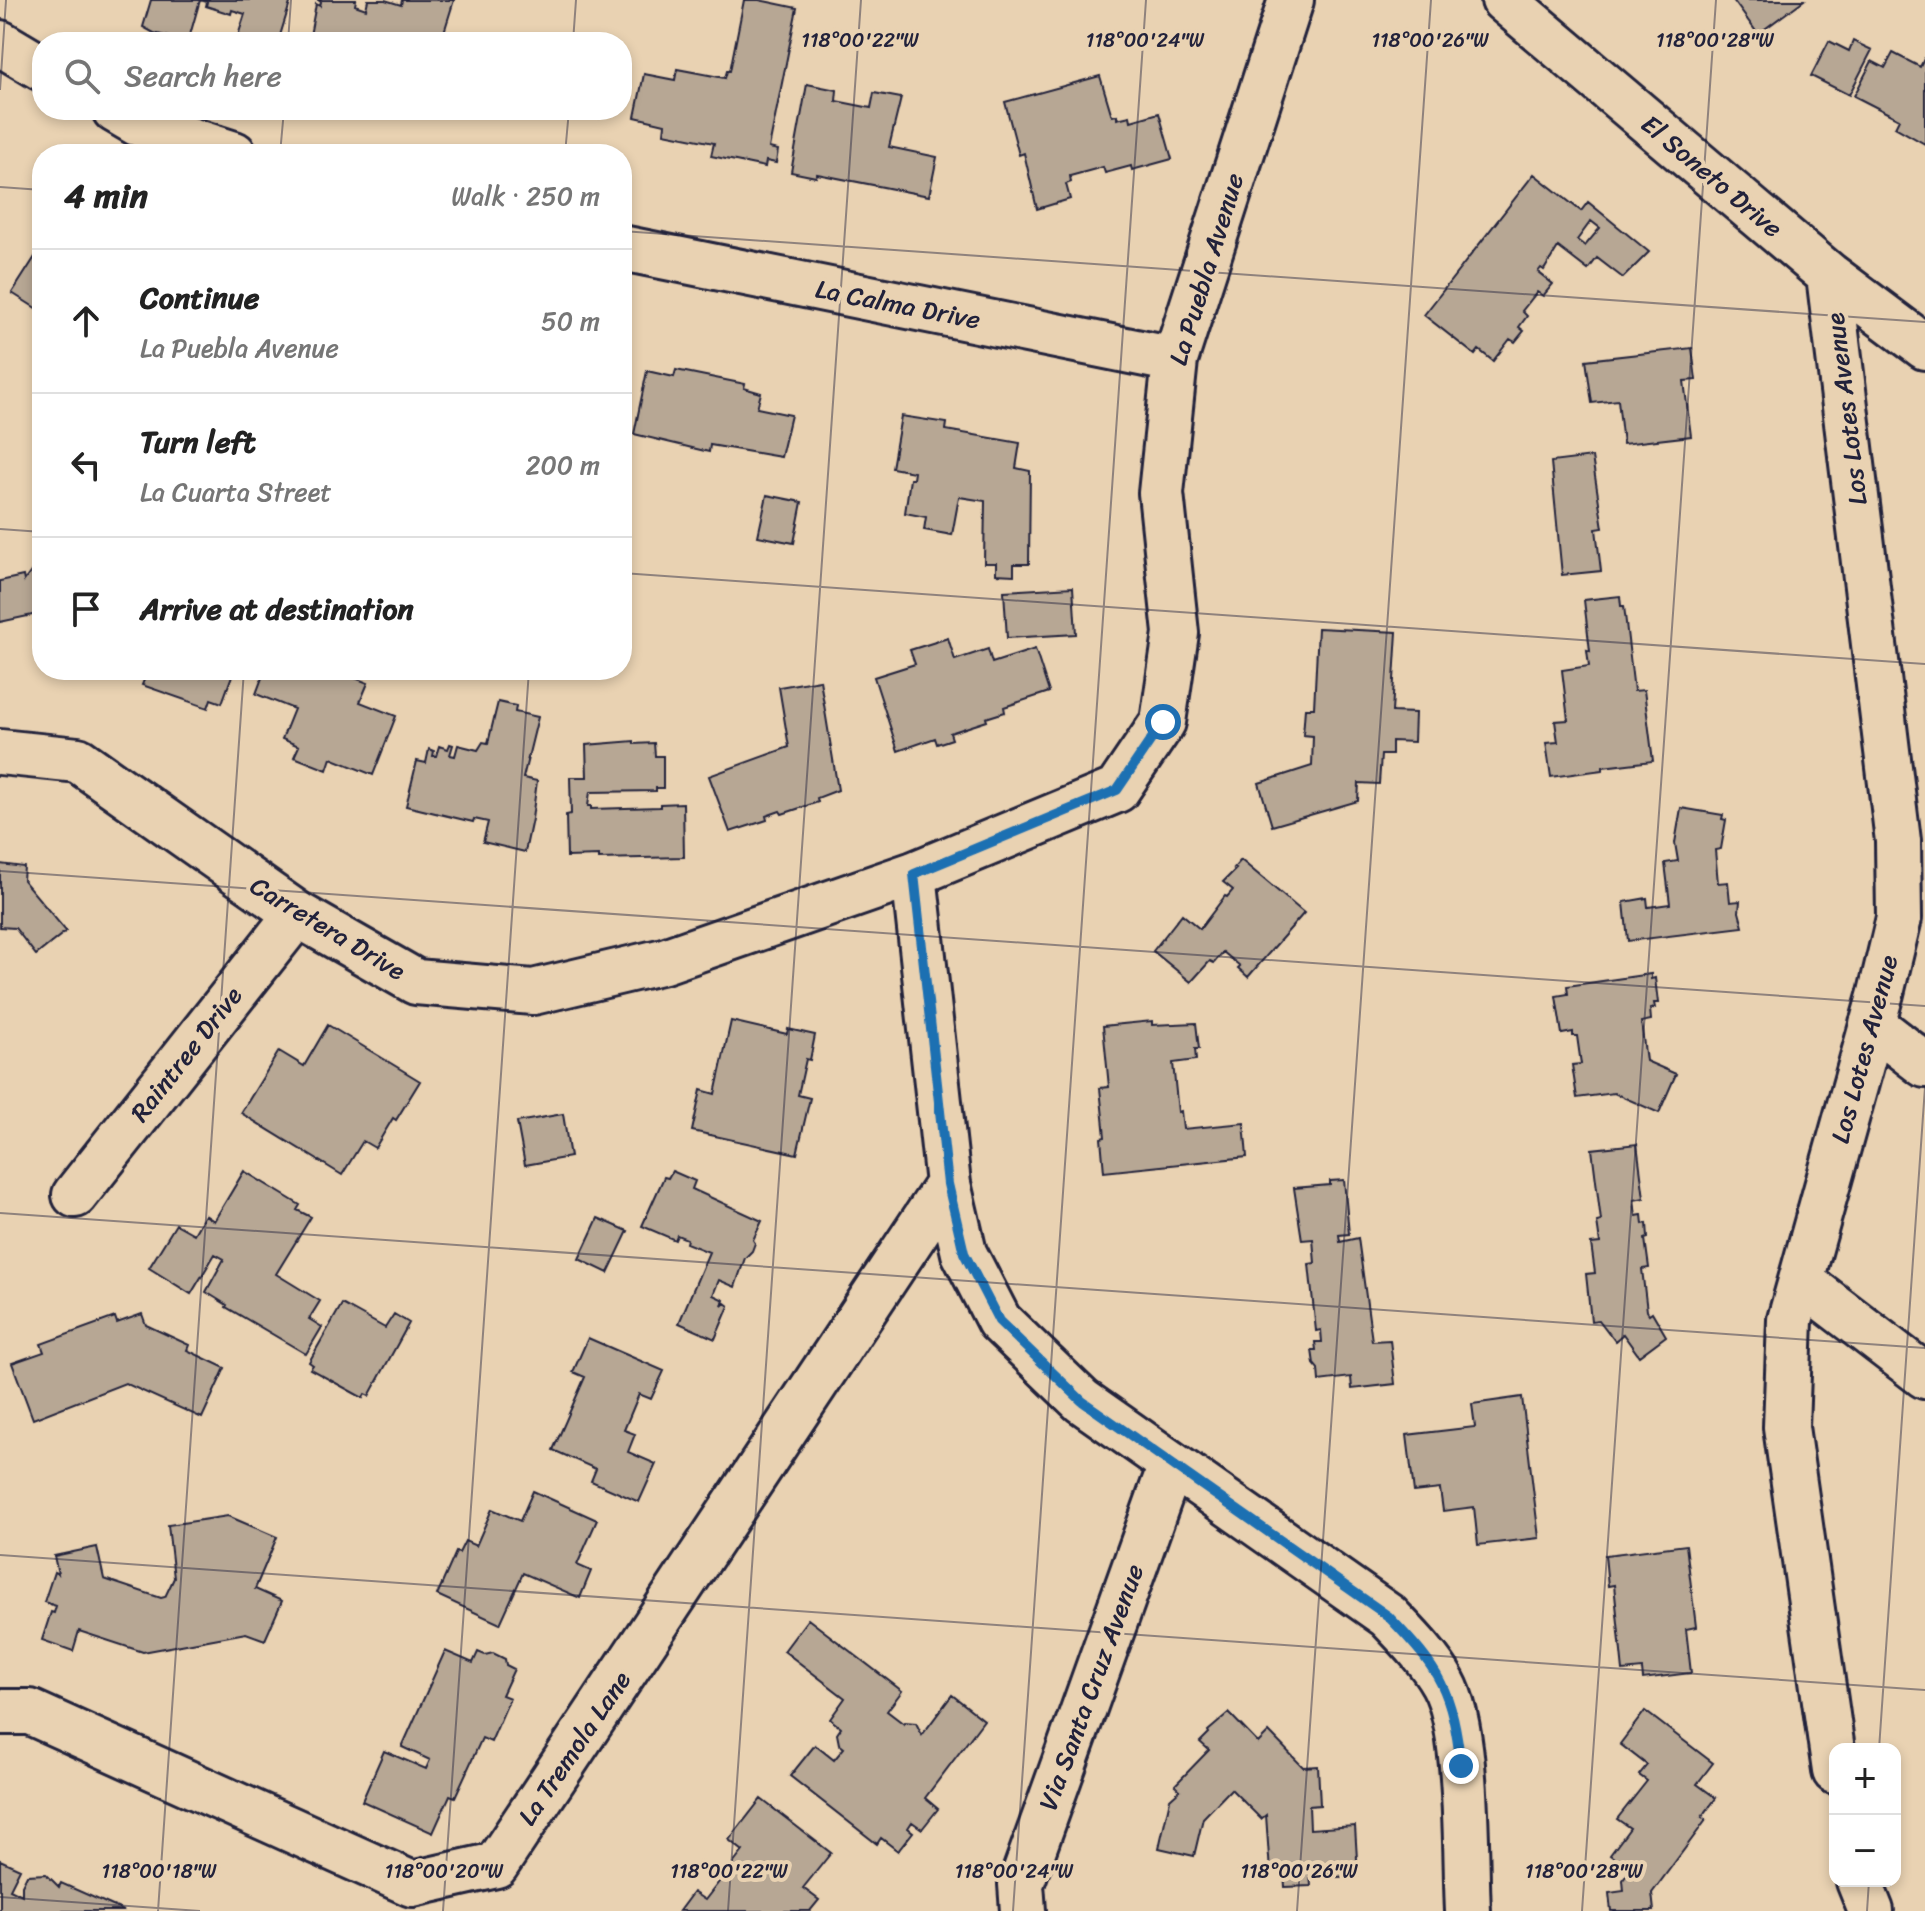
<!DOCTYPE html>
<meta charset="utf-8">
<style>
body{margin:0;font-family:Sriracha,sans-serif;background:#f6f6f6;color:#222}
.controls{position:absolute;right:24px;bottom:24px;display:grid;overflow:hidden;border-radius:16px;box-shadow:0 4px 12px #0003}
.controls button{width:72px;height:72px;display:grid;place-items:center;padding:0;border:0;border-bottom:2px solid #e0e0e0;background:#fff;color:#222;font:40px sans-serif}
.stop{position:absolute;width:24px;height:24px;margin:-18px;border:6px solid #1f6fb2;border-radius:50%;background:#fff}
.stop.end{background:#1f6fb2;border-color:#fff;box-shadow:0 2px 8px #0008}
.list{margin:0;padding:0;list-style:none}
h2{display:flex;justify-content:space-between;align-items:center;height:104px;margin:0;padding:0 32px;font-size:34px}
h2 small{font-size:26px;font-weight:400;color:#767676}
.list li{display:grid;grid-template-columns:52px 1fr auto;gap:24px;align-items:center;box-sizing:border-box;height:144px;padding:0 32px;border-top:2px solid #e0e0e0}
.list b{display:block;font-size:30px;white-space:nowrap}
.list p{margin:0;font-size:26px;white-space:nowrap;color:#767676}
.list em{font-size:26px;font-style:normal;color:#767676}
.icon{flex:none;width:44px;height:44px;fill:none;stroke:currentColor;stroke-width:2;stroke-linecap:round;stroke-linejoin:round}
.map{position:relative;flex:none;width:1925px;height:1911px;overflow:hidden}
.search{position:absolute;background:#fff;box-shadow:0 4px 12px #0003;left:32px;top:32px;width:600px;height:88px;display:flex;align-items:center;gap:20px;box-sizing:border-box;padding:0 28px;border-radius:32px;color:#767676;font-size:30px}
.panel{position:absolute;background:#fff;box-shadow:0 4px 12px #0003;left:32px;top:144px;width:600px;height:536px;border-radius:32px}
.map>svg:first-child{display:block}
.building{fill:#b7a794;stroke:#22223b;stroke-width:2;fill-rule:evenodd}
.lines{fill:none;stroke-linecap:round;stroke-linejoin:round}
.minor-casing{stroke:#22223b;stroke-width:50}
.minor{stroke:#e9d2b2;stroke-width:44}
.route{stroke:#1f6fb2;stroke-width:10}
.ticks{fill:none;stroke:#22223b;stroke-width:2;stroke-opacity:0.45}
.labels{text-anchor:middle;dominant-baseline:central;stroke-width:8;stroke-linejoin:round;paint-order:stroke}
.street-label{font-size:26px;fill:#22223b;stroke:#e9d2b2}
.ticks-label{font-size:20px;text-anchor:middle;fill:#22223b;stroke:#e9d2b2;stroke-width:8;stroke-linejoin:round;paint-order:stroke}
</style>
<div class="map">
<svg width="1925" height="1911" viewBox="0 0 1925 1911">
<rect width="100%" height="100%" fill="#e9d2b2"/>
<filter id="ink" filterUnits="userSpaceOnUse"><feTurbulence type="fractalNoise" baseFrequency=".0125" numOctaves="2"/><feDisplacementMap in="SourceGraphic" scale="16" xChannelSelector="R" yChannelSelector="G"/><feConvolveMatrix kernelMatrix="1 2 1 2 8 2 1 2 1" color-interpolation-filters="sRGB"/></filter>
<g filter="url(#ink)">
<path class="building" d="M151,0H291L278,42H236L245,14L232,10L231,14L206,6L207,2L200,0L188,42L154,33L143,27Z
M356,0L355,5L366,9L368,0H385L401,5L402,0H454L441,42H304L309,41L316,4L320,6L321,2L318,0Z
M744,0H759L797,8L769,148L778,150L776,163L766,161L765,167L711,156L714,143L664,133L665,124L635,117L644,74L675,80L677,69L725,78L727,71H730Z
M1733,0H1804L1758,34Z
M474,33L516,42H472Z
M1829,41L1849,51L1853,41L1872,50L1849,95L1811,76Z
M1893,53L1920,67L1925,57V144L1895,127L1899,119L1854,96L1872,61L1885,68Z
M1100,76L1112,116L1117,115V119L1130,116L1131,121L1159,113L1172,159L1132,170L1131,166L1105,173L1103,167L1070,176L1071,182L1066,184L1070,199L1037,209L1024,153L1019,155L1005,102Z
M807,84L837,90L836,101L871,108L874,93L901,98L889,147L937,157L929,196L817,174L816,177L791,172Z
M557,110H601L599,118Z
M1534,174L1581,211L1588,202L1649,252L1623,278L1597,258L1588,270L1558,247L1544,270L1541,268L1538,272L1553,284L1543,296L1537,292L1522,311L1527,316L1519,327L1524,331L1515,342L1510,339L1493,361L1479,350L1475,355L1424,315ZM1591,221L1600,228L1585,246L1577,240Z
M42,246V312L12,293Z
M1692,348L1696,380L1684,381L1691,436L1623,444L1618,400L1592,403L1586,360Z
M676,370L745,384L744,388L761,393L757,408L791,415L781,457L710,445L709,452L634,434L647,371L674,377Z
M901,416L947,423L946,430L1020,443L1016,468L1030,471L1029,564H1014V575L996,574V563H984L985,501L959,497L952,535L924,530L926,517L905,513L910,479H913L914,472L892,468Z
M1592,457L1603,528L1596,529L1601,571L1562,575L1551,462Z
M767,495L802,502L794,543L758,536Z
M42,557V613L0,622V581L23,576L24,581Z
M1073,587L1076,634L1007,638L1004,591Z
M1620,596L1621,606H1624L1634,691L1644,690L1653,761L1603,767V770L1551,777L1546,743L1558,742L1555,721L1568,720L1562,670L1589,666L1587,650L1590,651L1584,600Z
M1318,628L1397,632L1392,712L1415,713L1414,742L1392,741V755H1381L1379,784L1359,783L1358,801L1272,826L1259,783L1312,766L1313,736L1303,735L1305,708H1314Z
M948,638L955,660L988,649L992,663L1035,649L1049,692L1004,707L1005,712L986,718L987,721L950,733L952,739L937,744L935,738L898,751L874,677L915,664L910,650Z
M133,670H234L222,703L211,699L208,708L142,685L146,675Z
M265,670H335L368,683L360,702L396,716L373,775L331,758L327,770L294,757L299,746L282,739L294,709L256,694Z
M820,680L838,790L817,798L818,802L782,814L780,811L766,816L767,820L730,832L709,776L789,747L779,687Z
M498,702L516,706L515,712L538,717L523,778L537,781L532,819L525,852L483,842L488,822L474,819L473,822L406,806L417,761L426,763L429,749L434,751L433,756H436L439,746L448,749L450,744L453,745L450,755L455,756L458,745L478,750L483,742L488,743Z
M634,741V744L654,743L655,756H663V788H656V791L590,792L588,806H591V809L660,807V804L683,803L684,857L599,859V856L567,857L566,815L571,814L570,777H587L586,745Z
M1681,808L1723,815L1722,819L1726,820L1721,849L1715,850L1718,883L1728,882L1730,902L1740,901L1739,912L1743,927L1628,941L1624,902L1647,898L1648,907L1670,904L1665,863L1678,861L1675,843Z
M1241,860L1304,913L1248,977L1238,968L1240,966L1223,952L1214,963L1210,961L1191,982L1153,951L1182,914L1200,929L1225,896L1227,897L1233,890L1223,882L1236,869L1234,868Z
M0,864L24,867L23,880L66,931L36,955L15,928L0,927Z
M1651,974V979L1655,978L1658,1003H1654L1655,1008L1650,1009L1651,1020L1641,1022L1646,1061L1676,1074L1659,1113L1614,1093L1577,1098L1572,1065L1581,1064L1577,1036H1573V1032L1562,1034L1556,996L1568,994L1567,986Z
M731,1021L787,1034L788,1029L815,1035L810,1060L806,1059L798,1095L810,1098L797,1154L692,1131L701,1090L715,1094Z
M1152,1021V1025L1196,1023L1199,1049H1195L1196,1060L1173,1063L1178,1112L1181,1111L1183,1129L1244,1123L1247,1157L1104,1172L1101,1138L1105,1137L1100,1088L1109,1087L1103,1026Z
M328,1025L420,1081L396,1120L393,1118L375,1148L363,1141L342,1175L241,1113L279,1051L304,1066Z
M563,1114L570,1157L525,1165L517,1122Z
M1637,1144L1644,1198L1634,1200L1636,1216L1642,1215L1643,1224L1647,1223L1648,1238L1645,1239L1649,1268L1642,1269L1647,1311L1649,1314L1652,1312L1666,1336L1639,1356L1623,1334L1615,1341L1599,1320L1591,1321L1586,1274L1595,1273L1591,1244L1600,1243L1597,1222L1601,1221L1592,1149Z
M244,1171L300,1205L297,1210L311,1217L276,1274L320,1301L309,1319L322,1327L306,1354L226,1307L227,1305L206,1292L224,1259L215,1254L191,1294L149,1268L176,1224L194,1234L205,1215L214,1221Z
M672,1171L695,1181L692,1189L762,1221L753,1240L755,1243L752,1251L745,1258L735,1287L719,1280L713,1295L724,1300L722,1306L725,1303L729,1306L715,1339L679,1323L709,1252L686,1243L687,1239L677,1235L675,1240L642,1226L664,1177L668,1178Z
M1344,1180L1349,1234L1339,1235L1340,1242L1358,1238L1372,1341L1390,1340L1395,1384L1352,1389L1351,1377L1319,1381L1318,1369L1314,1364L1312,1350H1316L1315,1342H1322L1321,1330L1316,1331L1309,1264L1315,1263L1313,1239L1302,1240L1294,1188L1330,1185V1181Z
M598,1218L628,1231L608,1273L579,1259Z
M342,1304L385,1328L394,1314L409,1323L369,1396L365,1394L363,1398L310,1369L313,1365L309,1362Z
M142,1314L146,1325L189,1345L187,1350L225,1368L202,1418L125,1383L33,1419L12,1363L44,1352L41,1344L115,1317L117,1323Z
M588,1338L664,1371L651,1399L639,1394L624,1430L635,1434L628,1452L656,1464L639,1502L591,1481L596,1469L553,1450L585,1377L573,1372Z
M1522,1397L1539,1538L1478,1545L1474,1507L1443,1511L1440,1489L1414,1492L1407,1435L1475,1427L1472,1404Z
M533,1491L597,1520L577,1565L591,1571L580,1598L523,1573L500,1624L437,1595L456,1552L459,1553L465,1541L476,1546L492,1509L520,1521Z
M228,1516L277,1537L255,1589L282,1601L265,1640L246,1633L143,1652L79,1631L73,1651L42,1640L51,1612L54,1613L56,1606L44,1602L54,1572L58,1574L54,1556L97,1547L104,1579L161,1598L165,1597L174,1578L168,1525Z
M1686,1545L1696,1627L1686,1629L1691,1673L1643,1679L1642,1669L1623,1671L1614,1585L1608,1586L1605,1555Z
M808,1619L902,1691L887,1711L904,1724L905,1722L916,1723L922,1735L952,1695L984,1720L925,1798L938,1809L922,1829L912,1822L908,1828L913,1832L898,1851L881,1838L877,1844L790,1776L815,1745L834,1760L844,1748L839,1744L837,1734L841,1728L830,1719L845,1698L784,1651Z
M445,1651L473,1663L478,1652L485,1655L493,1653L505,1659L506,1665L514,1669L502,1695L510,1698L491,1742L482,1738L455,1797L450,1795L433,1833L362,1801L384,1751L426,1769L430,1760L402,1747Z
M1645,1711L1713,1763L1697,1784L1716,1798L1702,1817L1706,1820L1652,1893L1654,1911H1611L1609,1893L1624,1891L1623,1880L1630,1870L1610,1855L1630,1828L1617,1819L1647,1781L1639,1775L1647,1765L1620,1744Z
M1229,1713L1258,1743L1269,1732L1303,1767L1318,1766L1320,1805L1309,1806L1310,1829L1355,1826L1358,1876L1314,1878V1872L1310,1873L1311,1886L1285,1887L1284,1871L1270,1872L1266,1815L1261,1819L1231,1789L1203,1818L1194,1856L1159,1848L1170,1799L1180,1790L1175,1785L1209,1750L1200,1742L1209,1733L1208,1731Z
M761,1799L831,1853L803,1888L819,1900L810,1911H679L693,1892L705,1900L743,1851L729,1840Z
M0,1860L20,1869L10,1889L22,1895V1885L27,1875L46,1874L59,1887L61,1883L124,1911H0Z"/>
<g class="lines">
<g class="minor-casing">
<path id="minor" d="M1504,0L1829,275L1925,347
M0,43L42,68
M115,110L137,123L234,154
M622,248L1175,360
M1829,275L1898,841L1899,918L1881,993L1790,1320L1786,1427L1835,1771
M0,752L78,760L297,914L416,982L533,992L664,961L914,874L1117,790L1163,722L1176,633L1161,493L1175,360L1291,0
M914,874L948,1184L964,1253L999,1321L1082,1401L1388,1616C1409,1638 1429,1658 1443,1683C1469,1729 1465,1855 1468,1911
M1872,1024L1925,1065
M75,1195L297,914
M1801,1281L1925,1376
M0,1712H30L412,1884L496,1865L948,1184
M1859,1881L1871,1911
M1023,1911L1021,1884L1171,1465"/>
</g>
<use href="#minor" class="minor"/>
</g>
</g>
<g class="lines" filter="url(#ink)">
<path class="route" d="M1163,722L1117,790L914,874L948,1184L964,1253L999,1321L1082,1401L1388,1616C1441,1671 1452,1690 1461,1766"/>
</g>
<path class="ticks" d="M288,42L291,0M573,42L576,0M0,90L6,0M280,154L284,110M565,154L569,110M0,187L42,190M622,231L1925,322M0,529L42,532M622,573L1925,664M0,871L1925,1006M0,1213L1925,1348M0,1555L1925,1690M1879,1749L1925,1087M0,1897L200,1911M158,1911L244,670M443,1911L529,670M728,1911L861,0M1013,1911L1146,0M1297,1911L1431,0M1582,1911L1716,0M1867,1911L1869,1881"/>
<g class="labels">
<g class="street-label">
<text transform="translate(1712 176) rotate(40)">El Soneto Drive</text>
<text transform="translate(1206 269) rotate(-73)">La Puebla Avenue</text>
<text transform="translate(898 304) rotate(11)">La Calma Drive</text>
<text transform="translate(1846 409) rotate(-97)">Los Lotes Avenue</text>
<text transform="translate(328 928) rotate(31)">Carretera Drive</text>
<text transform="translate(1864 1049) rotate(-75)">Los Lotes Avenue</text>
<text transform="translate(186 1054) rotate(-52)">Raintree Drive</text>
<text transform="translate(1091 1687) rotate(-70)">Via Santa Cruz Avenue</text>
<text transform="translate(574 1748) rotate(-56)">La Tremola Lane</text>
</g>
</g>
<g class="ticks-label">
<text x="860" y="47">118°00'22"W</text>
<text x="1145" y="47">118°00'24"W</text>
<text x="1430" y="47">118°00'26"W</text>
<text x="1715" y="47">118°00'28"W</text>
<text x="159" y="1878">118°00'18"W</text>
<text x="444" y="1878">118°00'20"W</text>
<text x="729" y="1878">118°00'22"W</text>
<text x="1014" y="1878">118°00'24"W</text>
<text x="1299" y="1878">118°00'26"W</text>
<text x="1584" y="1878">118°00'28"W</text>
</g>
</svg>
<div class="controls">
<button>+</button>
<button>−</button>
</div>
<div class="stop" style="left:1163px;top:722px"></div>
<div class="stop end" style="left:1461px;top:1766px"></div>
<div class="search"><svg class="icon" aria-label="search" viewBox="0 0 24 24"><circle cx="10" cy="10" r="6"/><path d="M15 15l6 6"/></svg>Search here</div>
<section class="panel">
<h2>4 min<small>Walk · 250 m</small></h2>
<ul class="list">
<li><svg class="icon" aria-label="ahead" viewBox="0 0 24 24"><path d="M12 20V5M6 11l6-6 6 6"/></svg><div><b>Continue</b><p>La Puebla Avenue</p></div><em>50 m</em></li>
<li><svg class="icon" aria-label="left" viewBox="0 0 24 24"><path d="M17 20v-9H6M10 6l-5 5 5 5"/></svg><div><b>Turn left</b><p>La Cuarta Street</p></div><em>200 m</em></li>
<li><svg class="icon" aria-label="arrive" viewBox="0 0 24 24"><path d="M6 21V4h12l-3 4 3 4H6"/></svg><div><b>Arrive at destination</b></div></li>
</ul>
</section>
</div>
